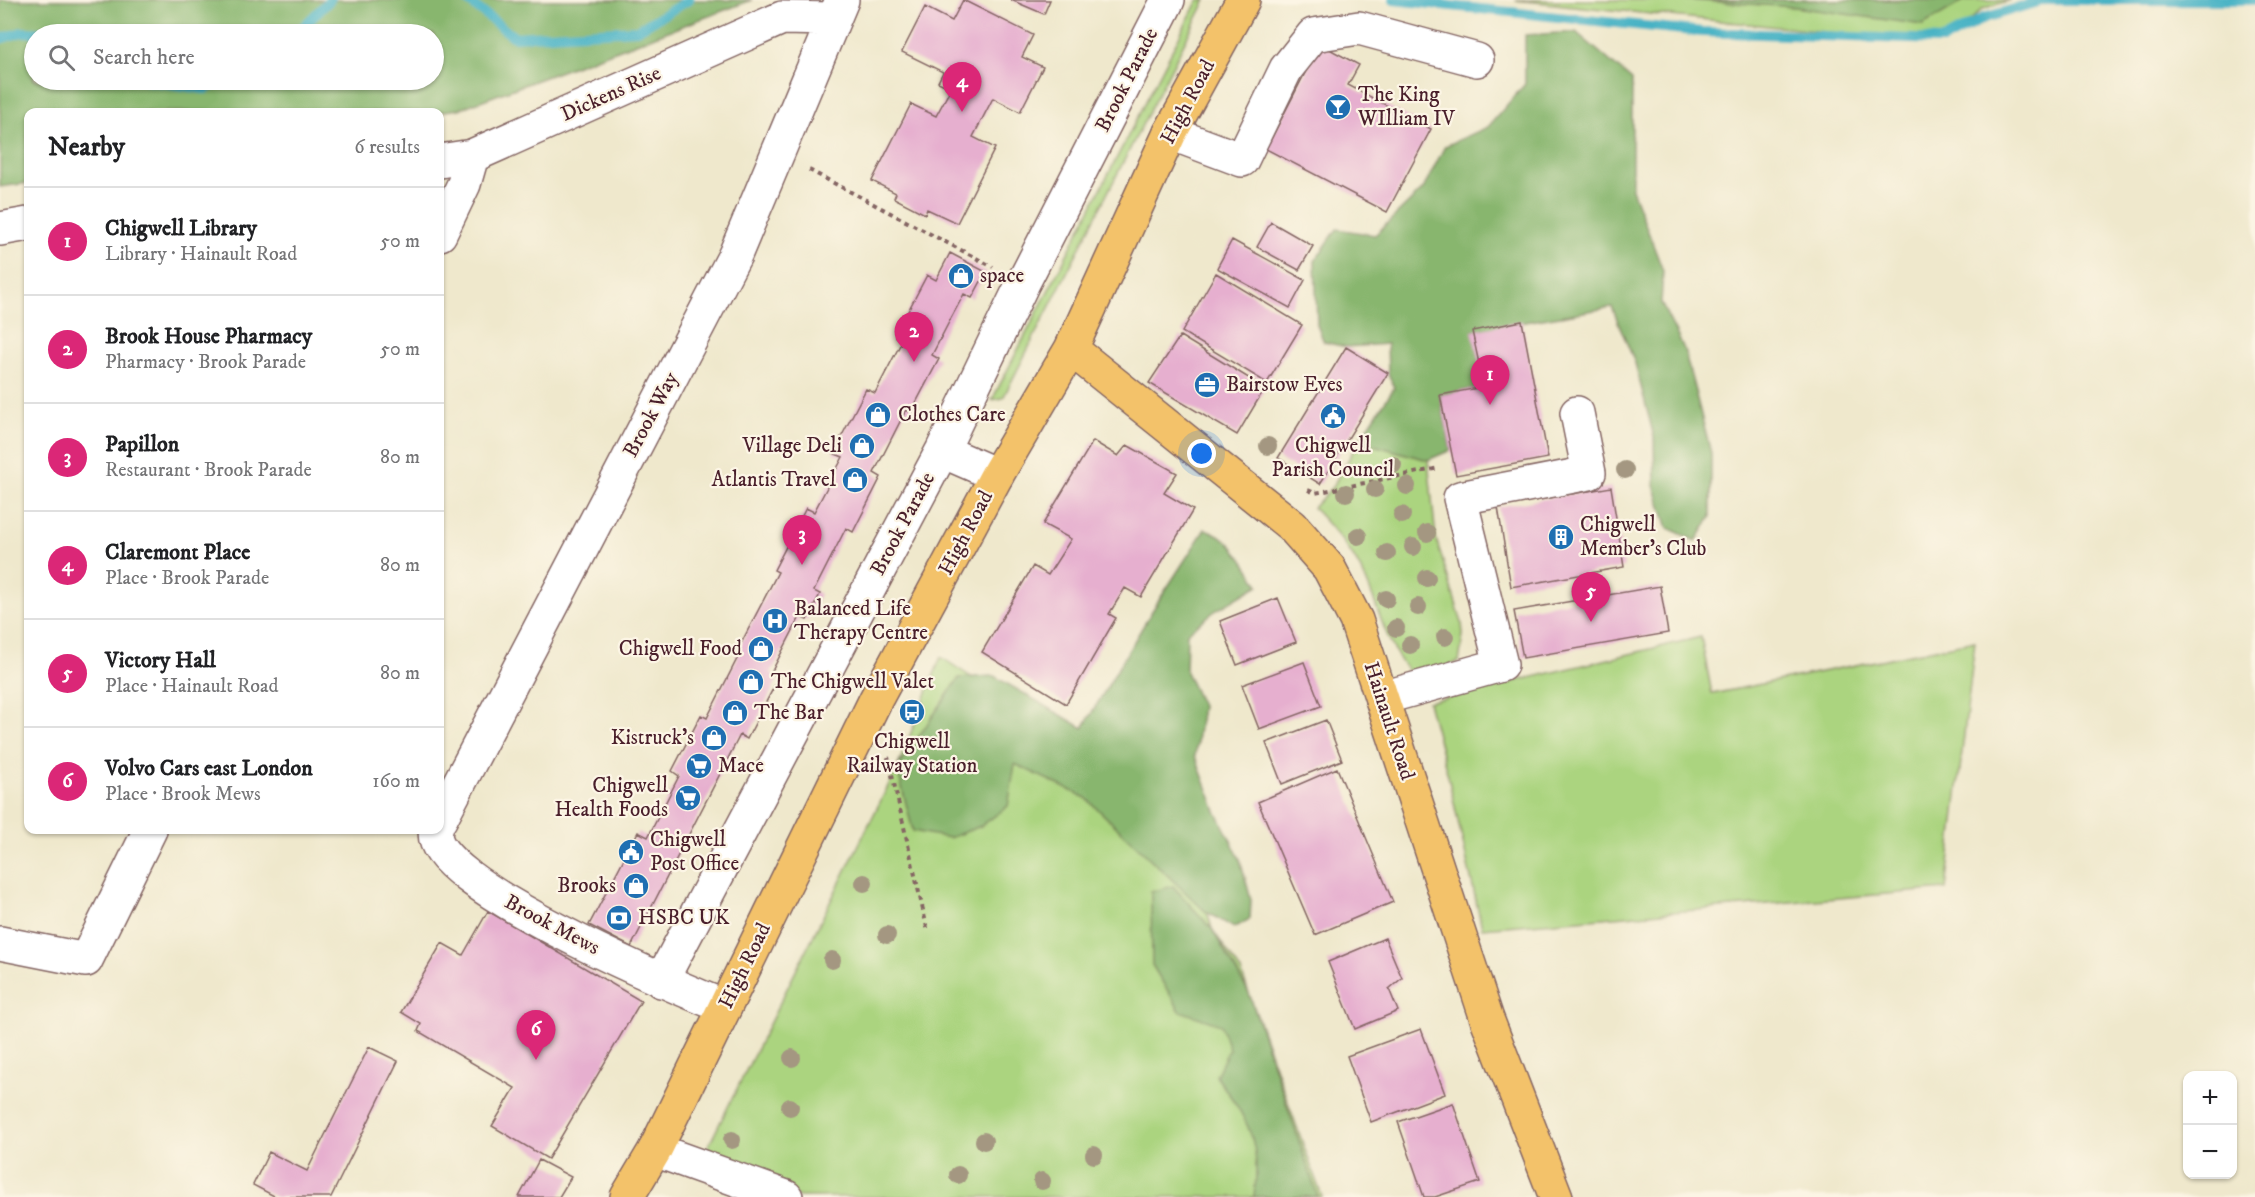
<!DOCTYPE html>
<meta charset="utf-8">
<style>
body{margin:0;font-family:"IM FELL DW Pica",serif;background:#f6f6f6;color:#202124}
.controls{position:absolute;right:18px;bottom:18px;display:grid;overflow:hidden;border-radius:12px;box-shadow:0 2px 4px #0004}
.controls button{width:54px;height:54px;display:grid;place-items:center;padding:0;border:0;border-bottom:2px solid #e0e0e0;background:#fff;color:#202124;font:30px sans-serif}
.you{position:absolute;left:1202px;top:454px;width:21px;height:21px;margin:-15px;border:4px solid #fff;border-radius:50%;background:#1a73e8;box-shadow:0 0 0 9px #1a73e833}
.badge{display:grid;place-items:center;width:39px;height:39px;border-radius:50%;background:#db2777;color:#fff;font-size:20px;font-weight:700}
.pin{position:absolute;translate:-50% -50px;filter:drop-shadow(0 2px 3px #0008)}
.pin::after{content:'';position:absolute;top:32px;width:21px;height:18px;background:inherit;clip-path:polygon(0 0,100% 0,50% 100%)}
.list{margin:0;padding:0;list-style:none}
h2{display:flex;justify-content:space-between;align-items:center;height:78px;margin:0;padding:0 24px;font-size:26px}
h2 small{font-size:20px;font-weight:400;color:#757577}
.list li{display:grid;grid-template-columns:39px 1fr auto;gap:18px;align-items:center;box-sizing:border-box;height:108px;padding:0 24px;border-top:2px solid #e0e0e0}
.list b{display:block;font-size:22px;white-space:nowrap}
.list p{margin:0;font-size:20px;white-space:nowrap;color:#757577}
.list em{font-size:20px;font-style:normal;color:#757577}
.icon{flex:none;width:33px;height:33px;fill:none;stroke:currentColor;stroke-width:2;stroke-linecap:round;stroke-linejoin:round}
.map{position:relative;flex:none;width:2255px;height:1197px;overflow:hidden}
.search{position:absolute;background:#fff;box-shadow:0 2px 4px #0004;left:24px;top:24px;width:420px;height:66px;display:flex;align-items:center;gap:15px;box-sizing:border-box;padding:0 21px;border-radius:33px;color:#757577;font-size:22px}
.panel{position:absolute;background:#fff;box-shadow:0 2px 4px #0004;left:24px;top:108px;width:420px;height:726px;border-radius:12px}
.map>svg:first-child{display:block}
.green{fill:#abd47f;stroke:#7a7a55;stroke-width:1.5}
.forest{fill:#88b66e;stroke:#696a4c;stroke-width:1.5;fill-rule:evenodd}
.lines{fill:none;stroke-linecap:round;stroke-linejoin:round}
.stream{stroke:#47b2c5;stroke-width:10}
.building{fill:#e6afcf}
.minor-casing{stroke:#846563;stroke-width:36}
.major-casing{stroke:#846563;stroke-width:36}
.path{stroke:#846563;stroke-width:4;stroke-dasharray:4.5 4.5;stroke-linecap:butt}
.minor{stroke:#fff;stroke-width:33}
.major{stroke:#f3c26a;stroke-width:33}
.tree{fill:#a49781}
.labels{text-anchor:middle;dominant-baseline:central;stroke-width:4.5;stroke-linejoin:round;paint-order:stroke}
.street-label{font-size:21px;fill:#4a1f2b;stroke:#fcf5e5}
.poi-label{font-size:21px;fill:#4a1f2b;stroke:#fcf5e5;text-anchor:start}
</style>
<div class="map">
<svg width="2255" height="1197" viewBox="0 0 2255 1197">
<rect width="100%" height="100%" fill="#fcf5e5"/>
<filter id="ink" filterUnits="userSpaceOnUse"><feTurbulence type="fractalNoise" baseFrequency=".0167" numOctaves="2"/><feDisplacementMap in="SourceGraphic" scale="12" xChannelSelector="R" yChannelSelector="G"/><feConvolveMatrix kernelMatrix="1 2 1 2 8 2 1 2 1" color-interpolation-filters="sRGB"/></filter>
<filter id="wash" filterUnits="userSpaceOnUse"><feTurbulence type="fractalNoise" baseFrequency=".008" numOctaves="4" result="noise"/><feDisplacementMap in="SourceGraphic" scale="24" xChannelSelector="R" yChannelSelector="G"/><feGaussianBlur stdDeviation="1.35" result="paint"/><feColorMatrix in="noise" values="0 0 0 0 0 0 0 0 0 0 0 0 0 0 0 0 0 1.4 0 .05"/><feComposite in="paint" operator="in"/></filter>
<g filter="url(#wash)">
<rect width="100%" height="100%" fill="#efe8cc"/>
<path class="green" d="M1198,0H1206L1003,398L992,400Z
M1515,0H2010L1983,9L1943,44Z
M1359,441L1428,460L1436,539L1462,623L1463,635L1459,662L1413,676C1387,650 1380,611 1365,578C1352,550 1334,530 1313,508L1333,486Z
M1701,637L1712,694L1975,641L1946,889L1482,928L1448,776L1428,702Z
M941,657L1096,760L1173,789L1212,929L1241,971L1322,1197H800L698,1167L897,768Z"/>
<path class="forest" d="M0,0H752L459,109L438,112H28V183L0,187ZM434,34V80H34V34Z
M1686,0H1965L1923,25L1795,7Z
M1576,32L1632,80V189L1663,271L1661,303L1684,349L1711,453V517L1696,541L1668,528L1655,488L1654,437L1635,363L1612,307L1473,331L1484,387L1440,395L1451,450L1428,460L1359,441L1394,388L1388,373L1387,344L1346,347L1324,342L1317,325L1315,261L1337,229L1375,235L1423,189L1445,146L1488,127L1525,84V35Z
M1205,529C1231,536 1245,563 1259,585L1215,611L1187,633L1186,672L1202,706L1195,756L1216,811L1240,859L1251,900L1250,919L1234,928L1205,911L1086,798L1015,764L1008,806L981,826L949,838L913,831L897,768L959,678L994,676L1083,728L1152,611Z
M1173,886L1212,929L1249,993L1318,1197H1254C1262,1141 1248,1120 1216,1076L1229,1049L1221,1025L1180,1011L1152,965L1151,892Z"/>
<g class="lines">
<path class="stream" d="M467,0L514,37L637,30L689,0
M1394,0L1703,32L1943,40L1984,18L2045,0H2255
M296,34L330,0
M0,39L22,32L73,34
M144,80L205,89L225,80"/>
</g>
<g id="blocks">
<path class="building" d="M963,0L1033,35L1022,57L1043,67L1020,112L993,98L973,137L995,148L957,223L927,209L925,214L894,198L896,193L872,181L911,104L936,116L951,88L938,82L943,72L902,52L925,7L952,21Z
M1011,0H1050L1044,14Z
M1320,44L1359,65L1348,85L1431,129L1387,212L1266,149Z
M1271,222L1313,246L1299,270L1257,247Z
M1232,240L1305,280L1290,308L1217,268Z
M950,253L986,272L972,298L964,294L949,322L932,355L939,359L911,412L906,410L874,473L881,477L853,532L846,528L814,591L820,594L807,620L800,617L771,673L779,677L747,739L740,735L631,947L589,925L638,832L648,837L679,776L672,771L701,715L707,718L738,657L735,655L778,572L774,570L806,508L814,512L843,457L833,453L866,389L875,393L902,341L895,336L927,275L936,280Z
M1216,273L1302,325L1267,383L1182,332Z
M1522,321L1548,458L1456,475L1440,395L1484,387L1472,331Z
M1180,336L1265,388L1237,435L1149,383Z
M1346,347L1388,373L1320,484L1278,458Z
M1093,441L1118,456L1127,445L1177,473L1164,493L1193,510L1141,597L1125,588L1109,614L1116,618L1066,704L982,652L1033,566L1048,575L1071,539L1043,524Z
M1611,487L1624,567L1511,587L1498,507Z
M1660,586L1668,633L1523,658L1514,611Z
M1278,598L1296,642L1237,665L1220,621Z
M1304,662L1321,706L1259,729L1242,685Z
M1326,720L1342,760L1282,784L1266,743Z
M1337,768L1393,902L1315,935L1258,802Z
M488,911L641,1001L548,1159L492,1126L515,1088L418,1031L421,1024L401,1012L442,943L463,955Z
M1385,938L1402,978L1389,989L1398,1011L1355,1029L1328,962Z
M1421,1029L1445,1094L1371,1122L1347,1056Z
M369,1047L398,1061L331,1197H276L253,1185L269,1152L307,1171Z
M1453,1103L1480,1182L1435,1197H1424L1398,1122Z
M539,1160L571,1177L559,1197H519Z"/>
</g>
</g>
<g filter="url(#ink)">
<use href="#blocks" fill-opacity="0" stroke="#846563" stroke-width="1.5"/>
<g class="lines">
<g class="minor-casing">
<path id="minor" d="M1170,133L1242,160L1286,69L1313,35L1359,28L1477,60
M440,161L472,156
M0,229L28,224
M440,234L464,184L472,156L782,18L832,19
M942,451L997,475
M1382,698L1501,665L1460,498L1589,473L1577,413
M440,820L735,255L842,0
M436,830C420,880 681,989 725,1007
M0,943L86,960L150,830
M661,981L942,451L1023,283L1168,0
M655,1150L786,1197"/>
</g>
<g class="major-casing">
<path id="major" d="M1071,349L1292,526L1329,568L1356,620L1487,1019L1556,1197
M627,1197L655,1150L876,699L997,475L1071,349L1170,133L1243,0"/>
</g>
<path class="path" d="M809,170L993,267
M1308,490L1315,493L1439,468
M888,757L928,932"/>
<use href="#minor" class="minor"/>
<use href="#major" class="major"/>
</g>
<g class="tree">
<circle cx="1268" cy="446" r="9"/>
<circle cx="1393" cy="465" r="9"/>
<circle cx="1625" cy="470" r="9"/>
<circle cx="1407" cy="486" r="9"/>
<circle cx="1375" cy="489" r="9"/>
<circle cx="1346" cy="493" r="9"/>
<circle cx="1402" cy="515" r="9"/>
<circle cx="1427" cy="533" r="9"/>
<circle cx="1358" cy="536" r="9"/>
<circle cx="1413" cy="547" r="9"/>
<circle cx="1387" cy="553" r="9"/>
<circle cx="1427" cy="578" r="9"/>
<circle cx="1386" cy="599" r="9"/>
<circle cx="1418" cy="607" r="9"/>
<circle cx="1396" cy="628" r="9"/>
<circle cx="1445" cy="637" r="9"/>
<circle cx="1410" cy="645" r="9"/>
<circle cx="864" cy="883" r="9"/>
<circle cx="887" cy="935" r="9"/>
<circle cx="832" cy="960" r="9"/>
<circle cx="792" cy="1058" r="9"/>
<circle cx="790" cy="1107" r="9"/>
<circle cx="732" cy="1140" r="9"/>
<circle cx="984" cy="1141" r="9"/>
<circle cx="1094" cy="1155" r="9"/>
<circle cx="958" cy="1175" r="9"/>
<circle cx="1042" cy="1181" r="9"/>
</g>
</g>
<defs>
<g id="bar-disc" transform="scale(1.35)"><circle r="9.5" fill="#1f6fb2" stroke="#fcf5e5"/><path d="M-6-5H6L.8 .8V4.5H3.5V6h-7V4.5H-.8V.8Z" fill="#fff"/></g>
<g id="shop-disc" transform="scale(1.35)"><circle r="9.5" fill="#1f6fb2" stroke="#fcf5e5"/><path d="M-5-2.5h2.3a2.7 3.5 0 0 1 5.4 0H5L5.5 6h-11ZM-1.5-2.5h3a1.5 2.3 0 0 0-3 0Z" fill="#fff"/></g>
<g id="office-disc" transform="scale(1.35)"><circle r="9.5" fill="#1f6fb2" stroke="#fcf5e5"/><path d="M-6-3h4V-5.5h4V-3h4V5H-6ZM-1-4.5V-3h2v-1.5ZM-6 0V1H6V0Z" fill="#fff"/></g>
<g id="civic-disc" transform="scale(1.35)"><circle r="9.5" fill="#1f6fb2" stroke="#fcf5e5"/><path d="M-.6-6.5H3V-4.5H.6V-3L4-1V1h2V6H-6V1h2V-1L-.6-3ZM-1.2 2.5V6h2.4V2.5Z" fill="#fff"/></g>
<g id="building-disc" transform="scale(1.35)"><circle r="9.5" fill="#1f6fb2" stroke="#fcf5e5"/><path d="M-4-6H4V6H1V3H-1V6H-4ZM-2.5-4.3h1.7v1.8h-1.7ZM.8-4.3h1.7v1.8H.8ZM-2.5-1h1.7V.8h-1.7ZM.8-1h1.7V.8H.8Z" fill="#fff"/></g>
<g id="hospital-disc" transform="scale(1.35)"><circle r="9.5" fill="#1f6fb2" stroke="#fcf5e5"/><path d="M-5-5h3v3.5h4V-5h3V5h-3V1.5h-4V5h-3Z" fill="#fff"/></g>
<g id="bus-disc" transform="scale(1.35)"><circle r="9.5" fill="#1f6fb2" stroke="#fcf5e5"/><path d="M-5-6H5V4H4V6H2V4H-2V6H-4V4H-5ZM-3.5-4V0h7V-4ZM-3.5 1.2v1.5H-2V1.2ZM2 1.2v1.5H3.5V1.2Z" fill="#fff"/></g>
<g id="supermarket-disc" transform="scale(1.35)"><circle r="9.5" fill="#1f6fb2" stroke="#fcf5e5"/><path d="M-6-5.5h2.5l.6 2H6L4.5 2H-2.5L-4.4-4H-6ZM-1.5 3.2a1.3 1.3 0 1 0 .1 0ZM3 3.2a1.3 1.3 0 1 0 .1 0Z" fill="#fff"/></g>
<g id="bank-disc" transform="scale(1.35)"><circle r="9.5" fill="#1f6fb2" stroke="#fcf5e5"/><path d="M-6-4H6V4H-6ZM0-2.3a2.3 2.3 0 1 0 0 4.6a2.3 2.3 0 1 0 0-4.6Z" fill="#fff"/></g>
</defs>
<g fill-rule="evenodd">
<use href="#bar-disc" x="1338" y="107"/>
<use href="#shop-disc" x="961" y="276"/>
<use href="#office-disc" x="1207" y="385"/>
<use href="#shop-disc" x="878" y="415"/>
<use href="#civic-disc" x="1333" y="416"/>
<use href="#shop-disc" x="862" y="446"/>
<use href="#shop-disc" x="855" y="480"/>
<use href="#building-disc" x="1561" y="537"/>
<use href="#hospital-disc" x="775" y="621"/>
<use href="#shop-disc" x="761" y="649"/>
<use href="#shop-disc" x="751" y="682"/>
<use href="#bus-disc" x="912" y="712"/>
<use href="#shop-disc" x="735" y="713"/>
<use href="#shop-disc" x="714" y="738"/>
<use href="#supermarket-disc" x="699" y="766"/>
<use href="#supermarket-disc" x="688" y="798"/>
<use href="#civic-disc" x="631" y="852"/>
<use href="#shop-disc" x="636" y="886"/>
<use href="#bank-disc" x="619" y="918"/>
</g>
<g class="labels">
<g class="street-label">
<text transform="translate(1127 80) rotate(-63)">Brook Parade</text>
<text transform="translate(611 94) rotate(-24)">Dickens Rise</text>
<text transform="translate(1188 102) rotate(-62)">High Road</text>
<text transform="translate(651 415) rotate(-62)">Brook Way</text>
<text transform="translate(903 524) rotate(-62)">Brook Parade</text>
<text transform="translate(966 533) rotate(-62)">High Road</text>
<text transform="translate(1389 721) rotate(72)">Hainault Road</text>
<text transform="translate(552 925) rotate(28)">Brook Mews</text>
<text transform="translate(745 966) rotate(-64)">High Road</text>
</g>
<g class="poi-label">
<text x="1358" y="95">The King<tspan x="1358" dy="24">WIlliam IV</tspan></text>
<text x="980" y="276">space</text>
<text x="1226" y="385">Bairstow Eves</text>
<text x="898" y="415">Clothes Care</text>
<text x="842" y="446" text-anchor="end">Village Deli</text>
<text x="1333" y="446" text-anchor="middle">Chigwell<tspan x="1333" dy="24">Parish Council</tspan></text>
<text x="836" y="480" text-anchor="end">Atlantis Travel</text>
<text x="1580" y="525">Chigwell<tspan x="1580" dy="24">Member's Club</tspan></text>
<text x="794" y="609">Balanced Life<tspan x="794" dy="24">Therapy Centre</tspan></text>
<text x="742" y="649" text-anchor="end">Chigwell Food</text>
<text x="771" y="682">The Chigwell Valet</text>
<text x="754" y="713">The Bar</text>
<text x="694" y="738" text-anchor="end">Kistruck's</text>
<text x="912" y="742" text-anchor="middle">Chigwell<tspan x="912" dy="24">Railway Station</tspan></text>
<text x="718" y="766">Mace</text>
<text x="668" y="786" text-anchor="end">Chigwell<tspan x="668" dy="24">Health Foods</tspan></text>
<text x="650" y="840">Chigwell<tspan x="650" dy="24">Post Office</tspan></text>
<text x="616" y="886" text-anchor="end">Brooks</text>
<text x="638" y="918">HSBC UK</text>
</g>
</g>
</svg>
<div class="controls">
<button>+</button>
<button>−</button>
</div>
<div class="you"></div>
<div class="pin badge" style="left:1490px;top:405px">1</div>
<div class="pin badge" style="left:914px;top:362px">2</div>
<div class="pin badge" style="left:802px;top:565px">3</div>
<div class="pin badge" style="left:962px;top:112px">4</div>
<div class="pin badge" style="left:1591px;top:622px">5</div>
<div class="pin badge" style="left:536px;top:1060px">6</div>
<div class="search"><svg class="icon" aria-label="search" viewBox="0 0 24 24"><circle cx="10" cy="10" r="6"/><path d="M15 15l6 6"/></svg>Search here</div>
<section class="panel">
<h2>Nearby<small>6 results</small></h2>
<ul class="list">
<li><span class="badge">1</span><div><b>Chigwell Library</b><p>Library · Hainault Road</p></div><em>50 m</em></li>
<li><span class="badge">2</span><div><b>Brook House Pharmacy</b><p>Pharmacy · Brook Parade</p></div><em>50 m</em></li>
<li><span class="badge">3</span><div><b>Papillon</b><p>Restaurant · Brook Parade</p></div><em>80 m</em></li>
<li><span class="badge">4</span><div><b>Claremont Place</b><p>Place · Brook Parade</p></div><em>80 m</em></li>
<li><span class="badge">5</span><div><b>Victory Hall</b><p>Place · Hainault Road</p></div><em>80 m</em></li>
<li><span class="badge">6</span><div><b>Volvo Cars east London</b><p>Place · Brook Mews</p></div><em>160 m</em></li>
</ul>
</section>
</div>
